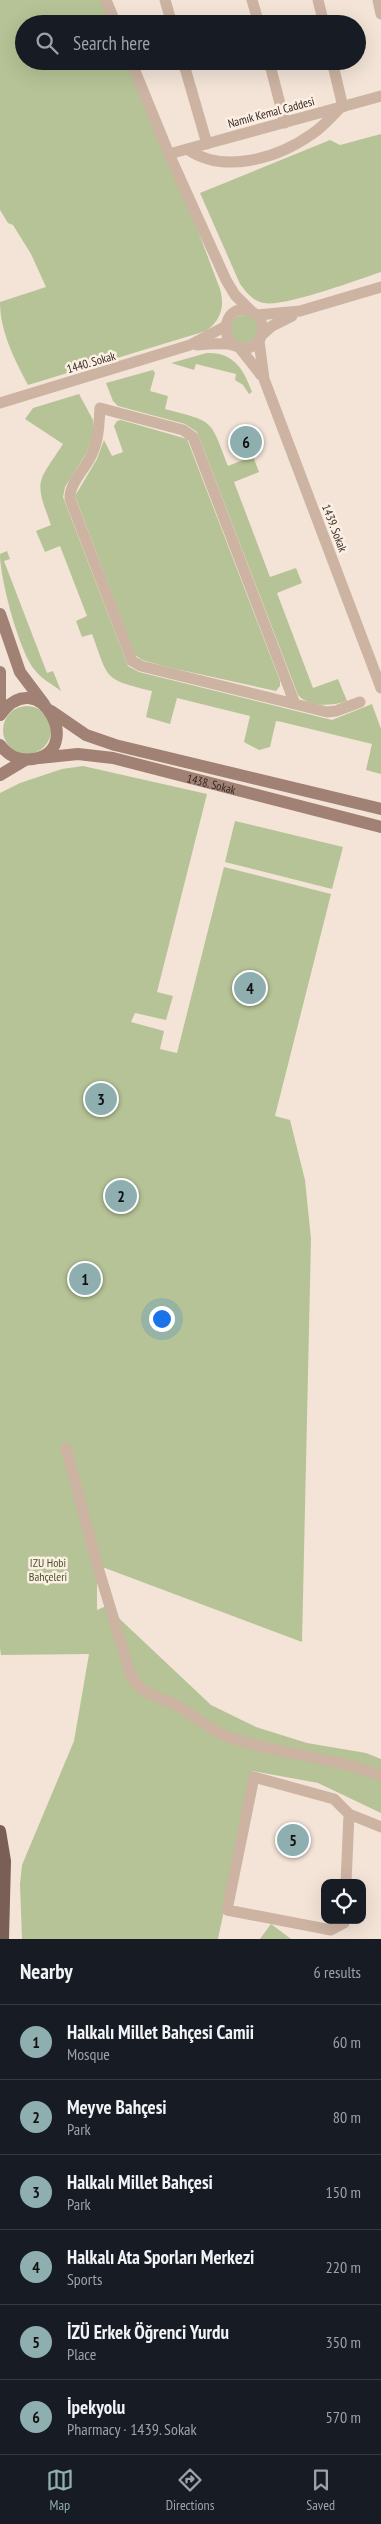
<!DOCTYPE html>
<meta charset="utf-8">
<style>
body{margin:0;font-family:"PT Sans Narrow",sans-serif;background:#20242c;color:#f1f3f6}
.controls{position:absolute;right:15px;bottom:15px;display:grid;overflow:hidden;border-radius:10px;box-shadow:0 5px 20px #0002}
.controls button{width:45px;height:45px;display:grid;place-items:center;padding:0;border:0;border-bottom:1px solid #363941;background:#171b24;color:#f1f3f6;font:25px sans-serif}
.you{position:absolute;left:161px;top:1318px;width:18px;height:18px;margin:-12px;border:4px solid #fff;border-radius:50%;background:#1a73e8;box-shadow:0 0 0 8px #1a73e833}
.badge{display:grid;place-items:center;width:32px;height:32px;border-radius:50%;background:#8faeb0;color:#111;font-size:16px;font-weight:700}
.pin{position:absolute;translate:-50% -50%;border:2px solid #fff;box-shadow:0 1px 5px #0006}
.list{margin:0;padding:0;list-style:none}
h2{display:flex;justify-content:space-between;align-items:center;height:65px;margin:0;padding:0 20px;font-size:21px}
h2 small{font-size:16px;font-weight:400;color:#9ea1a6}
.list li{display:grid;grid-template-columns:32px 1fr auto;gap:15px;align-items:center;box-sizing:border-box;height:75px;padding:0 20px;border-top:1px solid #363941}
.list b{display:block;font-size:19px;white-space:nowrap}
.list p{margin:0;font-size:16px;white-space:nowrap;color:#9ea1a6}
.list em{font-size:16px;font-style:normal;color:#9ea1a6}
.icon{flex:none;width:28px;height:28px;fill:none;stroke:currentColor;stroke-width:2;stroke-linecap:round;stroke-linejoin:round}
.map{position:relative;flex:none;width:381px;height:1939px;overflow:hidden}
.search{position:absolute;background:#171b24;box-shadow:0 5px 20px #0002;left:15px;right:15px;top:15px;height:55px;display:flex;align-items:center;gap:12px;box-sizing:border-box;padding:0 18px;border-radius:28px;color:#9ea1a6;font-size:19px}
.sheet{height:515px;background:#171b24}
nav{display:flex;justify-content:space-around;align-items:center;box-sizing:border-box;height:70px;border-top:1px solid #363941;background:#171b24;font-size:14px;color:#9ea1a6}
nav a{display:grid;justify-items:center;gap:2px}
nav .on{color:#8faeb0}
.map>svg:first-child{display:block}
.green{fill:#b6c396}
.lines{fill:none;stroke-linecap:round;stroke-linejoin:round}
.street{stroke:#ccb3a2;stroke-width:11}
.secondary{stroke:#a08173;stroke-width:12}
.primary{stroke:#795f55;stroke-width:12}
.labels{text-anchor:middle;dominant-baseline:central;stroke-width:5;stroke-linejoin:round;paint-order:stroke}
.street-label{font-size:12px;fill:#362a25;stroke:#fbefe3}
.park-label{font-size:12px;fill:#475627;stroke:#fbefe3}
</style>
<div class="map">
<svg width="381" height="1939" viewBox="0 0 381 1939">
<rect width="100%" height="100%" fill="#f3e4d7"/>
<path class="green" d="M0,0H102L113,24H24V61H129L169,154L220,289C225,307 221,320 206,331L28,385C15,360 0,332 0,302L46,287L31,254L13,225L8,223L0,210Z
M381,134V272C357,280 285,307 264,303C253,301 247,293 240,284L200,193L330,140L340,145Z
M230 329a14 14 0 1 1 28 0a14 14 0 1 1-28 0Z
M207,353C234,352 244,370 252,392L249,394L243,385L235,380L236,374L196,364L194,370L171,363Z
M153,370L155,373L150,391L168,396L165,409C214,422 210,418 228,466L253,456L259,472L234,482L270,577L296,568L302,583L277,593L313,688L338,679L347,701C333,706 309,708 298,695L197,432L185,424L118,406L113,401L106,383Z
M79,394L93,420L94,433L87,452L65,487L63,497L128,666L139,672L332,720L372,704L381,729V774L366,770L372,744L282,722L276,721L270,747L259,750L244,742L250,716L177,698L170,724L146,717L152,691C103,679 109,680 92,634L82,637L76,621L87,616L60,546L45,552L36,531L51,525C34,479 37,484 63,444L25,419L33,408Z
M121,420L187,439L280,681V686L276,691L167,667L142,660L135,655L75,496L97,459L104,440L112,456L123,452L114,426L117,421Z
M7,551L10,559L4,561L47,673L53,671L61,691C52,684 41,679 34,669C19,650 0,579 0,554Z
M3 730a24 24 0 1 1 48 0a24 24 0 1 1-48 0Z
M83,766L207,794L157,992L173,996L166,1020L135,1013L131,1022L164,1031L160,1049L177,1053L224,867L331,894L275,1116L290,1120L305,1180L311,1239L302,1642L97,1565V1610L106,1606L211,1705L256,1727L307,1743L366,1753L381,1759V1813L318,1783L253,1771L218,1939H22L20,1884L22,1865L74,1741L89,1654L1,1655L0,1648V793L20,783L62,769Z
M235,821L343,847L332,889L225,862Z
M271,1924L291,1939H260Z"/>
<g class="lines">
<path class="street" d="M106,0L116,24
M165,0L172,24
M252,0L259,24
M318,0L324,24
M378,0L381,14
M131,61L169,154L226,280L235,295L252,312
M183,61L207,144
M269,61L285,123
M332,61L343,107
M187,149C224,175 278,158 312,134C323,127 331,117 340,108
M169,154L381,96
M257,315L300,311L381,287
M262,335L272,326L292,316
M259,341L264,379L381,688
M197,345C207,344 217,343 228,344C235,345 240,349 247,348C259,346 266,333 261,321C259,316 255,313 250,311C229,303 218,330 233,345
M239,347L261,375
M0,403L190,345L226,326
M295,704L193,437L183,430L100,408C99,423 99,439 92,454C86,468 69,483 70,499L132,661L141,666L327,712L336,711L360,702
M66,1448L97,1564L131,1676C144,1696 154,1695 174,1704C192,1713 207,1729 226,1736C276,1755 332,1756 381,1776
M346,1883L349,1814
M344,1920V1923L331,1930L227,1910L254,1777L334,1799L349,1814L381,1827"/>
<g class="secondary">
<path d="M0,614L20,672L44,704"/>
<path d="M0,672V715"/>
<path d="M51,711L86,735L115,745L381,809"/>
<path d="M0,715C39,661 86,752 33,759C18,761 9,756 0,745"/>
<path id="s1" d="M39,758L78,754L113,758L381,827"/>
<path d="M0,775L25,760"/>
</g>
<path class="primary" d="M0,1831L5,1861L3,1939"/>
</g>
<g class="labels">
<g class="street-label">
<text transform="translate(271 112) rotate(-15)">Namık Kemal Caddesi</text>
<text transform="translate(91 362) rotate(-16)">1440. Sokak</text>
<text transform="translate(335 528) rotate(69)">1439. Sokak</text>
<text stroke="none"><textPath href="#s1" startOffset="176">1438. Sokak</textPath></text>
</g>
<g class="park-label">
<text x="48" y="1562">IZU Hobi<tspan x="48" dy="14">Bahçeleri</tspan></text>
</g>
</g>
</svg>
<div class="controls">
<button><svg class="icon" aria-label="locate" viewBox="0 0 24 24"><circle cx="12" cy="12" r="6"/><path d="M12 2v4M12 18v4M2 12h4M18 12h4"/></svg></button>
</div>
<div class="you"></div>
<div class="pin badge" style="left:85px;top:1279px">1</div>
<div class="pin badge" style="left:121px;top:1196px">2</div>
<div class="pin badge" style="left:101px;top:1099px">3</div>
<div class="pin badge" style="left:250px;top:988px">4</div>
<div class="pin badge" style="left:293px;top:1840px">5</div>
<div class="pin badge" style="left:246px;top:442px">6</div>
<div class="search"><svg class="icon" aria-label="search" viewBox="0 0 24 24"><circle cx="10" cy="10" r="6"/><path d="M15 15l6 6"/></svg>Search here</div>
</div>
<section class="sheet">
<h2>Nearby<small>6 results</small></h2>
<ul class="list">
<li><span class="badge">1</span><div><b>Halkalı Millet Bahçesi Camii</b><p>Mosque</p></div><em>60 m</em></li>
<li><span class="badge">2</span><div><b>Meyve Bahçesi</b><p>Park</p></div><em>80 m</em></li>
<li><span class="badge">3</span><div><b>Halkalı Millet Bahçesi</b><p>Park</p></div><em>150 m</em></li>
<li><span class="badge">4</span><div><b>Halkalı Ata Sporları Merkezi</b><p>Sports</p></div><em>220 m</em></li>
<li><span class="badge">5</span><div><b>İZÜ Erkek Öğrenci Yurdu</b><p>Place</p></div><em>350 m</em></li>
<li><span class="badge">6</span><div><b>İpekyolu</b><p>Pharmacy · 1439. Sokak</p></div><em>570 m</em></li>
</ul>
</section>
<nav>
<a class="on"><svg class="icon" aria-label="map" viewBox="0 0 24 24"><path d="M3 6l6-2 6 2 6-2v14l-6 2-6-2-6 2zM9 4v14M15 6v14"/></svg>Map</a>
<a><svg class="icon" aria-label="directions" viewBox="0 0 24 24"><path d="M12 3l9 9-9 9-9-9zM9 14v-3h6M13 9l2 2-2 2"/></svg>Directions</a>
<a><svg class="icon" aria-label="saved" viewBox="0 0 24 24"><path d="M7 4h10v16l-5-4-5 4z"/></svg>Saved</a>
</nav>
